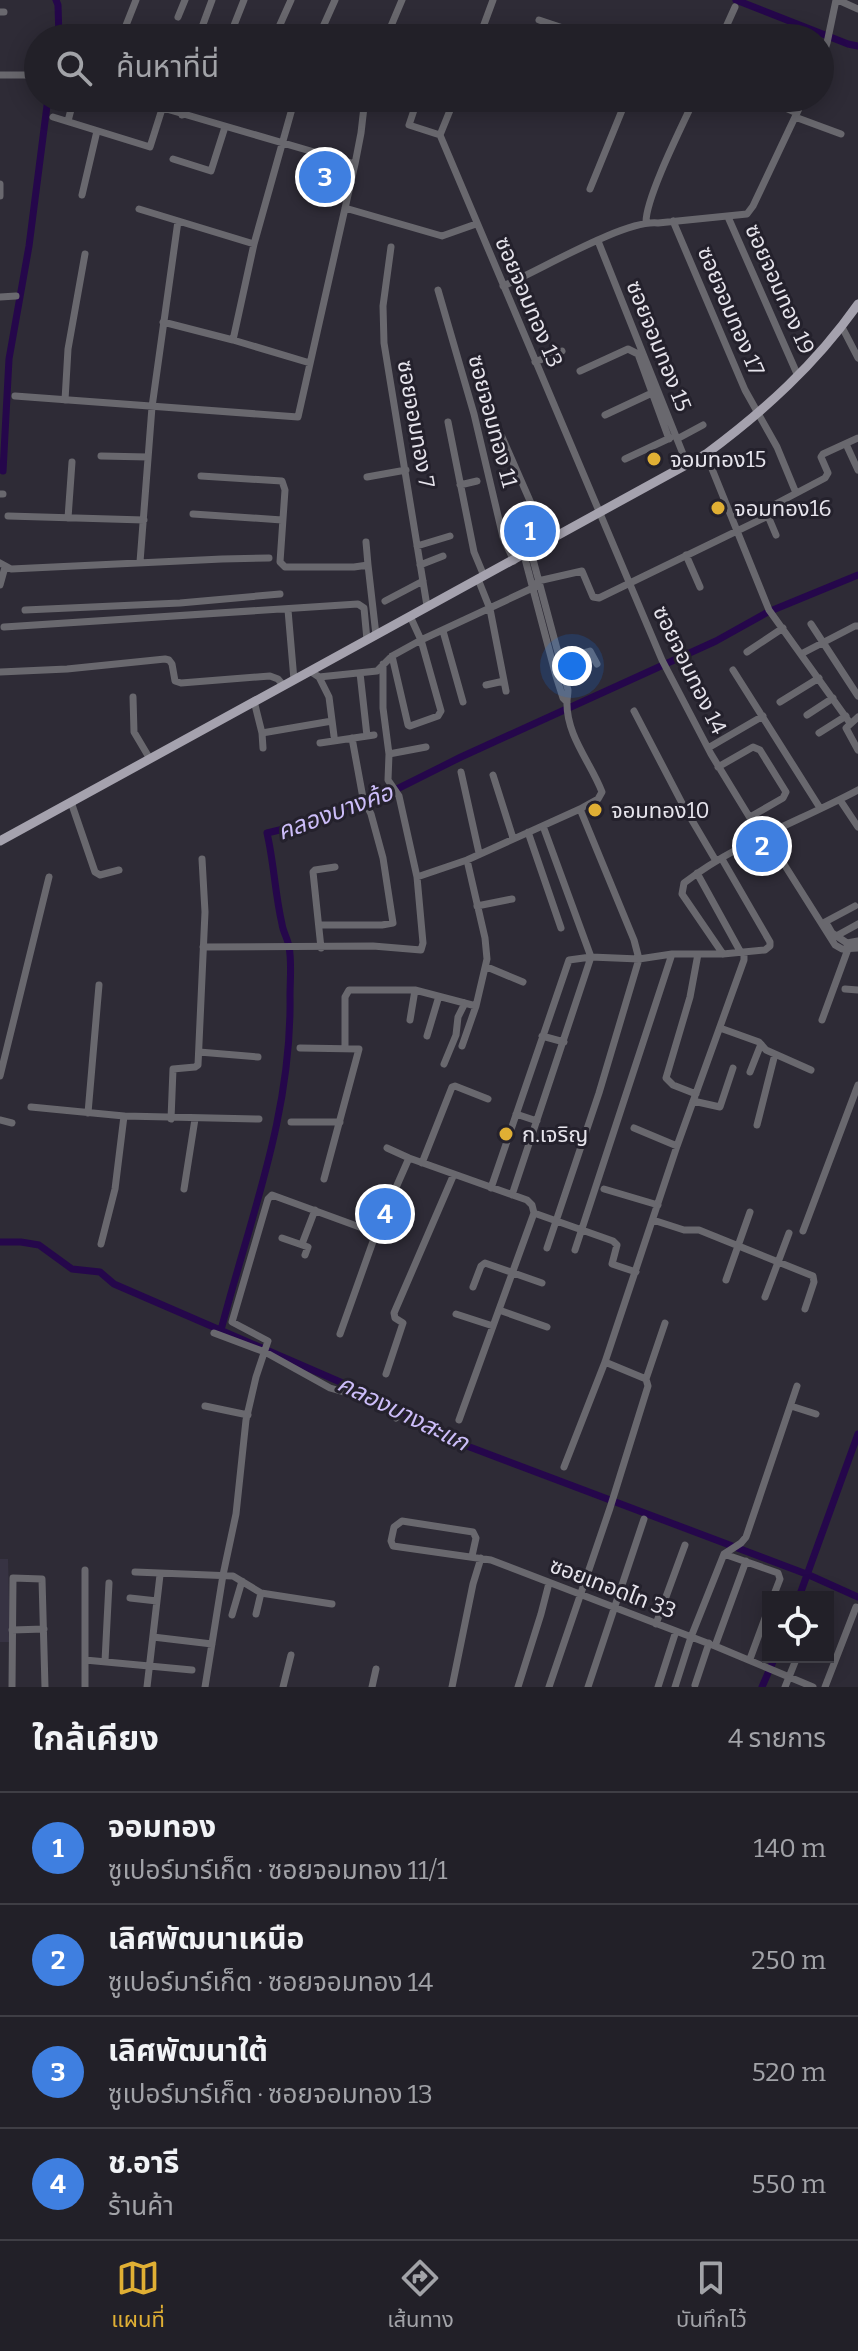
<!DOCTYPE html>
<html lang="th">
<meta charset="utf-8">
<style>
body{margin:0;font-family:Bitter,"Noto Sans Thai",serif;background:#2a2830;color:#f1f3f6}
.controls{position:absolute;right:24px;bottom:24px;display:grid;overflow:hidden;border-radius:0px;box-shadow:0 4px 20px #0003}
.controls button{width:72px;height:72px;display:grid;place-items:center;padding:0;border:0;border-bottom:2px solid #3f3e45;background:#222028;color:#f1f3f6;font:40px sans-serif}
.you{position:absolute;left:572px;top:666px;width:28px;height:28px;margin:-20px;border:6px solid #fff;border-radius:50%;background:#1a73e8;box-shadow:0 0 0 12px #1a73e833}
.badge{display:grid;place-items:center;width:52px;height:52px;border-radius:50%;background:#e0af34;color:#fff;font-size:26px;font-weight:700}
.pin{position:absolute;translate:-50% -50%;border:4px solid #fff;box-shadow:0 2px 8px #0006}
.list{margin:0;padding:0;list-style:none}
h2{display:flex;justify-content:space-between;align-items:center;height:104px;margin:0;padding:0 32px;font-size:34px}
h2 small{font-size:26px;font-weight:400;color:#a2a3a8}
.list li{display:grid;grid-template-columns:52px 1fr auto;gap:24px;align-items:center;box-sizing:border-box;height:112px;padding:0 32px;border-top:2px solid #3f3e45}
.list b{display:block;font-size:30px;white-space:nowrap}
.list p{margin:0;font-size:26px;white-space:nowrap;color:#a2a3a8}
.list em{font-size:26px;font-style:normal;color:#a2a3a8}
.icon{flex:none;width:44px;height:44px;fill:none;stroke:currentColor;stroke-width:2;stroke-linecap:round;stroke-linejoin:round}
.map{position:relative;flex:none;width:858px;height:1687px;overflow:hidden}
.search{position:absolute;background:#222028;box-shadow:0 4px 20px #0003;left:24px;right:24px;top:24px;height:88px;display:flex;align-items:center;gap:20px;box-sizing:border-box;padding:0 28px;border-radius:44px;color:#a2a3a8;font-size:30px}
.sheet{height:552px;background:#222028}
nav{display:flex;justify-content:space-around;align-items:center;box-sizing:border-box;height:112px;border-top:2px solid #3f3e45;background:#222028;font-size:22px;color:#a2a3a8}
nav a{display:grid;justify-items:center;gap:4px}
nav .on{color:#e0af34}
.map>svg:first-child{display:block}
.built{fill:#373343}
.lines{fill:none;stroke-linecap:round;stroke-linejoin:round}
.canal{stroke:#25074b;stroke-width:7}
.minor{stroke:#69686e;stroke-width:7}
.major{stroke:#a5a2ae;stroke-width:9}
.poi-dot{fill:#e0af34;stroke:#24212c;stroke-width:3}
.labels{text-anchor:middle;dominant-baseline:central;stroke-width:6;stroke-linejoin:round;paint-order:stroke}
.street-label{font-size:22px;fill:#e6e4ec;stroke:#24212c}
.poi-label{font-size:22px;fill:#e6e4ec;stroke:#24212c;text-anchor:start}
.water-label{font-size:24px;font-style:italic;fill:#ccbdf9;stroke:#24212c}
</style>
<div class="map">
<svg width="858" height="1687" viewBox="0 0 858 1687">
<rect width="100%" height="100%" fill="#2e2b36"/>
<path class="built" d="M0,1559H8L10,1642H0Z"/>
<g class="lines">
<path class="canal" d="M56,0L58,5L59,38
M736,0L848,44L858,46
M3,471L9,359L29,246L48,98
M0,1242H21L39,1245L72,1269L100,1272L114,1284L391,1404L438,1435L809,1575L858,1597
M221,1330C250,1218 292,1114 290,996C290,980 292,962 289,947C288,939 283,932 282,924C275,894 274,863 267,833L296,826L326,813L393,791L461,757L716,641L768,612L858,575
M799,1597L858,1434
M762,1687L775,1657"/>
<path class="minor" d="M838,0L858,9
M0,12H4
M178,17L185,0
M539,20L593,38
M72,29L96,38
M121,38L136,0
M198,38L212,0
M229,38L244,0
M274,38L291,0
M318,38L335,0
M386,38L402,0
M479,38L493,0
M721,38L735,7
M820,65L827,43L836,0
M0,75H38
M129,98L355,164
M418,98L409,125L440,135
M455,98L440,135L662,660L711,754L761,836
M763,98L797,113
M182,115L186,98
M53,117L150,147L162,109
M795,117L841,134
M68,121L74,98
M173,159L211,171L225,127
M0,184V196
M590,189L627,98
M82,195L97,131
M345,208L442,236L476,224
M139,209L254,244
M728,217L798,376
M673,221L745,390L777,447L796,493
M646,222C646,197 683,124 695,98
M598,241L683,454L689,464
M391,247L383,306L384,343L427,606
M503,286C539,271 625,219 658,223L747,214L753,206L804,98
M438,290L474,414L503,537L514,561
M0,297L16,296
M163,322L233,340L310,363
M842,327L858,358
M233,340L254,244L295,98
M535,362L562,351
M580,371L628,349L638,354L669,439
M15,396L298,417L355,164L361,133L365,98
M65,400L68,349L85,254
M605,415L652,393
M448,422L474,552L484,576
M502,437L548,542
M677,439L703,425
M846,444L858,470
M706,454L769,610L850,723
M101,456L148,457
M625,459L670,438
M201,476L282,481L285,490L280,562L285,567H354L368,565L376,635
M367,477L406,470
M460,485L477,481
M0,494H3
M193,514L282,520
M8,516L144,520
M68,518L72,462
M776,535L768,516V508L825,478L828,473L821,457L823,454L858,438
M366,542L368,565
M417,546L450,536
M524,555L556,676L563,698L567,702
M686,555L700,587
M140,562L152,407L178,221
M0,563L11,569L222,559L269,558
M420,565L443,556
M478,579L490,609L506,691
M538,581L582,571L593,597L599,598L768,516
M0,585L5,567
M385,601L423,581
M25,610L180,603L280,594
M288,610L294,680
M811,624L858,696
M4,627L358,604L364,608L367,640
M443,631L463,702
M747,652L783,628
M801,654L855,626H858
M392,656L408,725L410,726L438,716L441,711L439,704L421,640L410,616
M559,660L590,651L597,664
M733,670L820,808
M310,671L319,677L377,671L392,656L421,640L539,585
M0,672L67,669L165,659L169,660L172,664L175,681L181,683L270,676L278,679L283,685
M360,673L367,736
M319,677L329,697L334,736
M486,685L504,681
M133,697L134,732L150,759
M254,701L262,733L263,748
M780,702L819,678
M634,711L683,805L716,861
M807,715L833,698
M858,717L846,728L858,750
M262,733L332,721
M819,733L846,716
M320,743L374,735
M708,748L763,716
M389,754L426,747
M718,767L753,747L760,750L786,792L783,798L750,817
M461,772L479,853
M493,775L513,838
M840,800L858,827
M71,802L95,872L100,875L119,870
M528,832L561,928
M765,834L835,945L842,949L858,948
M697,873L740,951
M417,877L467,860L580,809L598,799L602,792C591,763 566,735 567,702C567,698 568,694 568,690L531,552
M477,906L512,899
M825,922L855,906
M319,925H382L393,923L383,858L371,814L363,798L352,738
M828,926L832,933L847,943L858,941
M838,935L858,924
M203,947L373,946L421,950L423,943L417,877L399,796L388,780L389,754L383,708V664
M321,948L313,872L315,870L335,867
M723,954L682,894L684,883C736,843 800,821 858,790
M487,967L523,982
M845,989L858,990
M410,1020L415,990
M822,1020L848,949
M720,1028L759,1042L766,1050L775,1054L757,1125
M427,1036L439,996
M542,1036L564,1042
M462,1046L476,1006
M345,1047V997L349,990H415L476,1006L487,959L485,938L467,860
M300,1048L359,1049L324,1179
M199,1052L258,1057
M775,1054L811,1070
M444,1064L456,1035L458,1017L465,1003
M750,1072L761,1044
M0,1076L49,877
M696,1094L673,1085L666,1078L690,997L698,954
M693,1101L720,1107L733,1068
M31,1107L124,1116L259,1119
M88,1113L99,985
M516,1114L537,1121
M171,1119L173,1069L195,1067L198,1065L205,912L202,859
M0,1120L12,1123
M291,1122H340
M634,1128L677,1146
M387,1148L409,1158L527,1200L532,1205L534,1213L459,1420
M422,1163L452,1087L455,1086L488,1099
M491,1188L569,960L591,957L639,959L672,954H723L765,950L770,946V942L722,859
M184,1189L195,1119
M604,1189L658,1205
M512,1195L591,957L543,826
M534,1213L613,1241L617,1245L612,1264L636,1272
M653,1220L684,1230H699L813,1276L814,1282L805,1309
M803,1231L858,1085
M282,1238L308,1247L305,1255
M101,1244L115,1189L124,1116
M302,1244L315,1210
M547,1248L599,1093L639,959L634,940L580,809
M575,1250L672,954
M726,1280L750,1212
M473,1287L481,1266L485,1263L542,1283
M765,1297L789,1233
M499,1310L547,1327
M456,1314L493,1326
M214,1333L265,1352L330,1388L372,1400L390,1410L396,1418
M340,1334L376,1233L409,1158
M386,1374L403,1323L395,1318L394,1313L454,1174
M646,1379L665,1323
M205,1406L248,1415
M791,1406L816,1414
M564,1467L605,1362L677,1146L744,960V952
M724,1554L778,1573L780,1579L773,1597
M472,1556L476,1538L473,1532L402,1521L394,1527L391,1541L393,1546L491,1560L715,1646L813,1687
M135,1572L233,1576L261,1593L332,1604
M130,1598L157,1601
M256,1614L261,1593
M232,1615L242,1581
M656,1624L685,1545
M12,1630L44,1629
M153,1637L212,1644
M715,1646L746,1561
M750,1659L768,1610
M85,1660L192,1670
M105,1661L109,1583
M695,1685L709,1643
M12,1687L13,1578L42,1579L45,1687
M85,1687V1570
M147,1687L160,1575
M205,1687L223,1575L236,1514L246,1420L256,1377L268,1341L232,1322L268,1199L272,1195L376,1233
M283,1687L291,1655
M372,1687L376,1669
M452,1687L473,1584L481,1558
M518,1687L541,1614L549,1583
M549,1687L610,1508L648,1386L646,1379L605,1362
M588,1687L644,1519
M658,1687L676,1631
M675,1687L691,1637L724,1554L741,1543L746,1537L797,1386
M785,1687L797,1657
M825,1687L856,1607"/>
<path class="major" d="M0,841L706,454C764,411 816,364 858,304"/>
</g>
<g class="poi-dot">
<circle cx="654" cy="459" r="8"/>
<circle cx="718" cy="508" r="8"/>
<circle cx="595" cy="810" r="8"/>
<circle cx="506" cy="1134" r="8"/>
</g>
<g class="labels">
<g class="street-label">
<text transform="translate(780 289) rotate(66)">ซอยจอมทอง 19</text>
<text transform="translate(529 302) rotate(67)">ซอยจอมทอง 13</text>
<text transform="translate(731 311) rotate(67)">ซอยจอมทอง 17</text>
<text transform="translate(659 346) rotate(68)">ซอยจอมทอง 15</text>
<text transform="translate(493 421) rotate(75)">ซอยจอมทอง 11</text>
<text transform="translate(416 424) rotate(80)">ซอยจอมทอง 7</text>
<text transform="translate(690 670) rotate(64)">ซอยจอมทอง 14</text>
<text transform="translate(613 1588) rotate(21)">ซอยเทอดไท 33</text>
</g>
<g class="poi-label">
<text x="670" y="459">จอมทอง15</text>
<text x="734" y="508">จอมทอง16</text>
<text x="611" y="810">จอมทอง10</text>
<text x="522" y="1134">ก.เจริญ</text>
</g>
<g class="water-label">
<text transform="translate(335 812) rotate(-20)">คลองบางค้อ</text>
<text transform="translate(403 1413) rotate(26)">คลองบางสะแก</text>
</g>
</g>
</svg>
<div class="controls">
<button><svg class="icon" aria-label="locate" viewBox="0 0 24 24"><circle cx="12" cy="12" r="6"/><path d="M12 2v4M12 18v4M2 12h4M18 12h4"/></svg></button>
</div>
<div class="you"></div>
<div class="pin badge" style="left:530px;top:531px;background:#3f7fe0">1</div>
<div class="pin badge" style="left:762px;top:846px;background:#3f7fe0">2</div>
<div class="pin badge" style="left:325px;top:177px;background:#3f7fe0">3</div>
<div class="pin badge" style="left:385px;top:1214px;background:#3f7fe0">4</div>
<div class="search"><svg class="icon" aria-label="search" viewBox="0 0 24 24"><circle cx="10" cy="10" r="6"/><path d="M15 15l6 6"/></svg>ค้นหาที่นี่</div>
</div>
<section class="sheet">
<h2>ใกล้เคียง<small>4 รายการ</small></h2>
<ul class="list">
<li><span class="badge" style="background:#3f7fe0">1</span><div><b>จอมทอง</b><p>ซูเปอร์มาร์เก็ต · ซอยจอมทอง 11/1</p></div><em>140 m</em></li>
<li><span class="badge" style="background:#3f7fe0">2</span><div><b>เลิศพัฒนาเหนือ</b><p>ซูเปอร์มาร์เก็ต · ซอยจอมทอง 14</p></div><em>250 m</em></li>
<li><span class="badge" style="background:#3f7fe0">3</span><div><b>เลิศพัฒนาใต้</b><p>ซูเปอร์มาร์เก็ต · ซอยจอมทอง 13</p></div><em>520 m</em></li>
<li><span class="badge" style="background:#3f7fe0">4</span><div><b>ช.อารี</b><p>ร้านค้า</p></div><em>550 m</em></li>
</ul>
</section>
<nav>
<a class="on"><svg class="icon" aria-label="map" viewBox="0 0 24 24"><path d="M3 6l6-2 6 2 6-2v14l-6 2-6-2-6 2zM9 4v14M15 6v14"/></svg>แผนที่</a>
<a><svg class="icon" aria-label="directions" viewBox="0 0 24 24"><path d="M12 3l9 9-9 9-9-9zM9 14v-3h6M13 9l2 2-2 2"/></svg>เส้นทาง</a>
<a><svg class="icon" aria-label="saved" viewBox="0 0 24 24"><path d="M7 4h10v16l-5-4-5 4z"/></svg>บันทึกไว้</a>
</nav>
